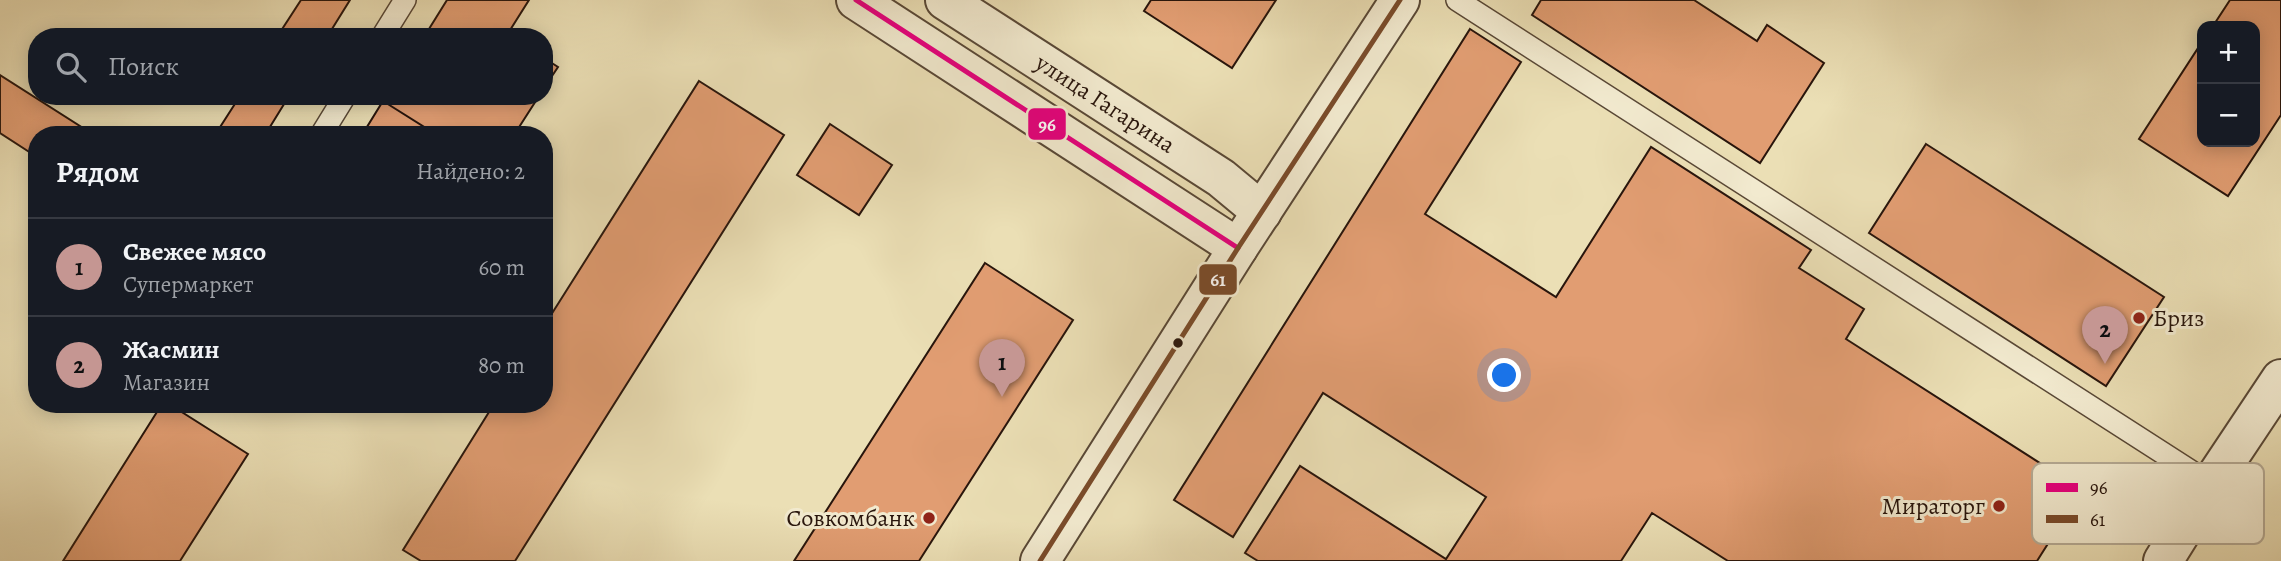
<!DOCTYPE html>
<html lang="ru">
<meta charset="utf-8">
<style>
body{margin:0;font-family:Alegreya,serif;background:#242831;color:#f1f3f6}
.controls{position:absolute;right:21px;top:21px;display:grid;overflow:hidden;border-radius:14px;box-shadow:0 4px 18px #0003}
.controls button{width:63px;height:63px;display:grid;place-items:center;padding:0;border:0;border-bottom:2px solid #363941;background:#171b24;color:#f1f3f6;font:35px sans-serif}
.you{position:absolute;left:1505px;top:376px;width:24px;height:24px;margin:-18px;border:5px solid #fff;border-radius:50%;background:#1a73e8;box-shadow:0 0 0 10px #1a73e833}
.badge{display:grid;place-items:center;width:46px;height:46px;border-radius:50%;background:#c59692;color:#111;font-size:23px;font-weight:700}
.pin{position:absolute;translate:-50% -58px;filter:drop-shadow(0 2px 4px #0008)}
.pin::after{content:'';position:absolute;top:37px;width:24px;height:21px;background:inherit;clip-path:polygon(0 0,100% 0,50% 100%)}
.list{margin:0;padding:0;list-style:none}
h2{display:flex;justify-content:space-between;align-items:center;height:91px;margin:0;padding:0 28px;font-size:30px}
h2 small{font-size:23px;font-weight:400;color:#9ea1a6}
.list li{display:grid;grid-template-columns:46px 1fr auto;gap:21px;align-items:center;box-sizing:border-box;height:98px;padding:0 28px;border-top:2px solid #363941}
.list b{display:block;font-size:26px;white-space:nowrap}
.list p{margin:0;font-size:23px;white-space:nowrap;color:#9ea1a6}
.list em{font-size:23px;font-style:normal;color:#9ea1a6}
.icon{flex:none;width:38px;height:38px;fill:none;stroke:currentColor;stroke-width:2;stroke-linecap:round;stroke-linejoin:round}
.map{position:relative;flex:none;width:2281px;height:561px;overflow:hidden}
.search{position:absolute;background:#171b24;box-shadow:0 4px 18px #0003;left:28px;top:28px;width:525px;height:77px;display:flex;align-items:center;gap:18px;box-sizing:border-box;padding:0 24px;border-radius:28px;color:#9ea1a6;font-size:26px}
.panel{position:absolute;background:#171b24;box-shadow:0 4px 18px #0003;left:28px;top:126px;width:525px;height:287px;border-radius:28px}
.map>svg:first-child{display:block}
.building{fill:#e19d72;stroke:#28150c;stroke-width:2}
.lines{fill:none;stroke-linecap:round;stroke-linejoin:round}
.service-casing{stroke:#594836;stroke-width:24}
.minor-casing{stroke:#594836;stroke-width:42}
.tertiary-casing{stroke:#594836;stroke-width:42}
.service{stroke:#f2eacf;stroke-width:21}
.minor{stroke:#f2eacf;stroke-width:38}
.tertiary{stroke:#f2eacf;stroke-width:38}
.bus-1-casing{stroke:#f2eacf;stroke-width:10}
.bus-2-casing{stroke:#f2eacf;stroke-width:10}
.bus-1{stroke:#e5007d;stroke-width:5}
.bus-2{stroke:#7a4b2a;stroke-width:5}
.poi-dot{fill:#8f2418;stroke:#f2eacf;stroke-width:2.5}
.bus-dot{fill:#28150c;stroke:#f2eacf;stroke-width:2.5}
.labels{text-anchor:middle;dominant-baseline:central;stroke-width:6;stroke-linejoin:round;paint-order:stroke}
.street-label{font-size:24px;fill:#28150c;stroke:#f2eacf}
.poi-label{font-size:24px;fill:#28150c;stroke:#f2eacf;text-anchor:end}
.key{fill:#f2eacf;stroke:#b5aa94;stroke-width:2}
.key-label{font-size:19px;fill:#28150c}
.line-badge{stroke:#f2eacf;stroke-width:2.5}
.badge-label{font-size:19px;text-anchor:middle;font-weight:bold;fill:#fff}
</style>
<div class="map">
<svg width="2281" height="561" viewBox="0 0 2281 561">
<rect width="100%" height="100%" fill="#ebdfb5"/>
<filter id="stains"><feTurbulence type="fractalNoise" baseFrequency=".00286" numOctaves="4"/><feColorMatrix values="0 0 0 0 .2 0 0 0 0 .09 0 0 0 0 .02 0 0 0 .5 -.17"/></filter>
<radialGradient id="worn" r=".72"><stop offset=".6" stop-color="#630" stop-opacity="0"/><stop offset="1" stop-color="#630" stop-opacity=".3"/></radialGradient>
<path class="building" d="M301,0H350L327,37H277Z
M447,0H529L507,35L510,37H424Z
M1151,0H1276L1232,68L1144,11Z
M1541,0H1694L1757,41L1767,25L1824,63L1760,163L1532,15Z
M2230,0H2281V115L2228,196L2139,139L2202,42V142H2255V26H2213Z
M1470,29L1521,62L1425,214L1556,297L1651,147L1811,250L1799,268L1864,309L1846,339L2082,490L2037,561H1728L1652,513L1621,561H1258L1245,553L1300,466L1446,559L1486,497L1323,393L1233,537L1174,500Z
M544,58L558,67L544,88Z
M0,75L94,135H37V157L0,133Z
M699,81L784,135L515,561H421L403,550L494,404H544V326Z
M240,96H289L265,135H215Z
M386,96H539L514,135H437L383,101Z
M383,101L437,135H362Z
M830,124L892,165L859,215L797,175Z
M1926,144L2164,297L2106,386L1869,233Z
M985,263L1073,320L919,561H794Z
M162,404H169L248,454L180,561H63Z"/>
<g class="lines">
<g class="service-casing">
<path id="service" d="M1457,0L2211,484
M382,37L405,0
M321,135L345,96"/>
</g>
<g class="minor-casing">
<g id="minor">
<path d="M856,0L1238,248"/>
<path id="s1" d="M945,0L1221,178L1262,212"/>
</g>
</g>
<g class="tertiary-casing">
<path id="tertiary" d="M1040,561L1238,248L1400,0
M2163,561L2211,484L2281,379"/>
</g>
<use href="#service" class="service"/>
<use href="#minor" class="minor"/>
<use href="#tertiary" class="tertiary"/>
<g class="bus-1-casing">
<path id="bus-1" d="M856,0L1238,248"/>
</g>
<g class="bus-2-casing">
<path id="bus-2" d="M1040,561L1238,248L1400,0"/>
</g>
<use href="#bus-1" class="bus-1"/>
<use href="#bus-2" class="bus-2"/>
</g>
<g class="poi-dot">
<circle cx="2139" cy="318" r="7"/>
<circle cx="1999" cy="506" r="7"/>
<circle cx="929" cy="518" r="7"/>
</g>
<circle class="bus-dot" cx="1178" cy="343" r="6"/>
<g class="labels">
<g class="street-label">
<text stroke="none"><textPath href="#s1" startOffset="191">улица Гагарина</textPath></text>
</g>
<g class="poi-label">
<text x="2153" y="318" text-anchor="start">Бриз</text>
<text x="1985" y="506">Мираторг</text>
<text x="915" y="518">Совкомбанк</text>
</g>
</g>
<rect x="2032" y="463" width="232" height="81" rx="10" class="key"/>
<rect x="2046" y="483" width="32" height="9" fill="#e5007d"/>
<rect x="2046" y="515" width="32" height="8" fill="#7a4b2a"/>
<g class="key-label">
<text x="2090" y="494">96</text>
<text x="2090" y="526">61</text>
</g>
<g class="line-badge">
<rect x="1027" y="107" width="40" height="34" rx="7" fill="#e5007d"/>
<rect x="1198" y="263" width="40" height="33" rx="7" fill="#7a4b2a"/>
</g>
<g class="badge-label">
<text x="1047" y="131">96</text>
<text x="1218" y="286">61</text>
</g>
<rect width="100%" height="100%" filter="url(#stains)"/>
<rect width="100%" height="100%" fill="url(#worn)"/>
</svg>
<div class="controls">
<button>+</button>
<button>−</button>
</div>
<div class="you"></div>
<div class="pin badge" style="left:1002px;top:397px">1</div>
<div class="pin badge" style="left:2105px;top:364px">2</div>
<div class="search"><svg class="icon" aria-label="search" viewBox="0 0 24 24"><circle cx="10" cy="10" r="6"/><path d="M15 15l6 6"/></svg>Поиск</div>
<section class="panel">
<h2>Рядом<small>Найдено: 2</small></h2>
<ul class="list">
<li><span class="badge">1</span><div><b>Свежее мясо</b><p>Супермаркет</p></div><em>60 m</em></li>
<li><span class="badge">2</span><div><b>Жасмин</b><p>Магазин</p></div><em>80 m</em></li>
</ul>
</section>
</div>
